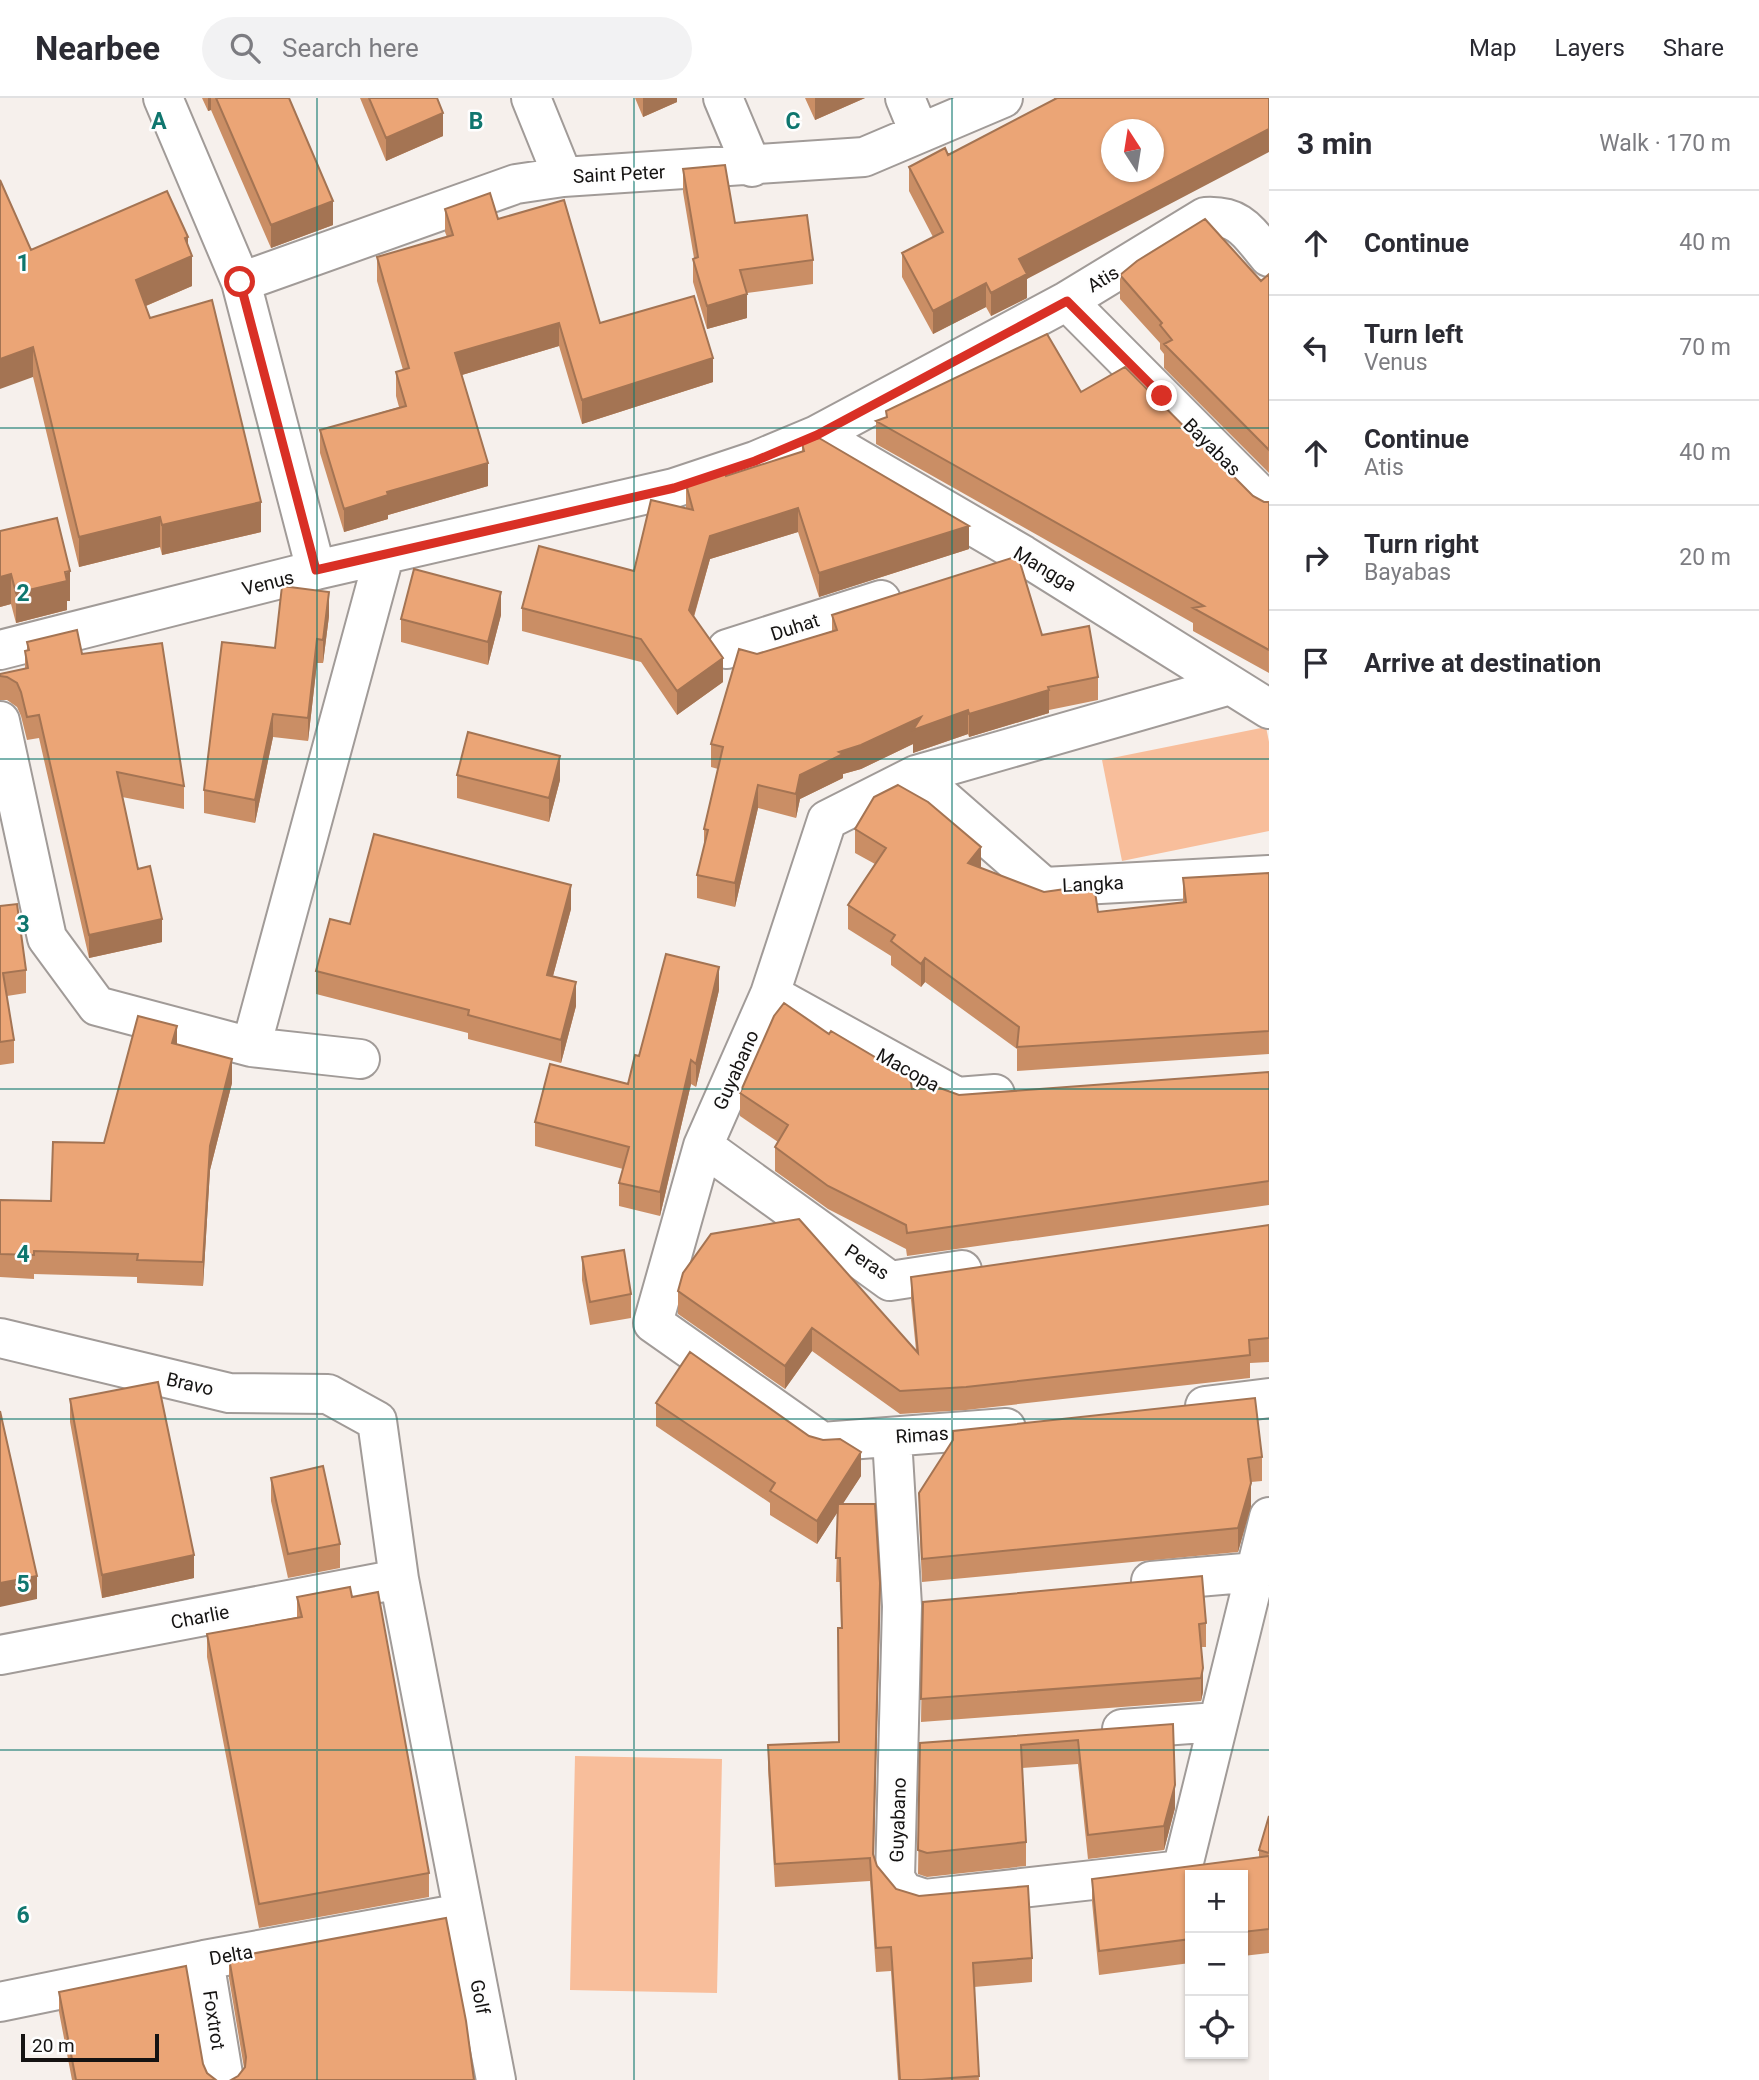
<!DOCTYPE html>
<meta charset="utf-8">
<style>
body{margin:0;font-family:Roboto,sans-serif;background:#f2f2f3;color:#2b2b33}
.controls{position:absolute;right:21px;bottom:21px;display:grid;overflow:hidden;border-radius:0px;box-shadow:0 2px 5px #0004}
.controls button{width:63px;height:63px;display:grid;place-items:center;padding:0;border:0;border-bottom:2px solid #e1e1e2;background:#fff;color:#2b2b33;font:35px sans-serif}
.compass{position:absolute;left:1101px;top:21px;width:63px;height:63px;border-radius:50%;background:#fff;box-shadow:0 2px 5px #0004;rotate:348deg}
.scale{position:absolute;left:21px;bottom:18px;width:138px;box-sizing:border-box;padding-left:7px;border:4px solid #151312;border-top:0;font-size:19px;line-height:24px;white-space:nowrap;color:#151312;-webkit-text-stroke:5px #fefefe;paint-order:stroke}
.stop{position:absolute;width:21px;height:21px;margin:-16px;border:5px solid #d93025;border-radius:50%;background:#fff}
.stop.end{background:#d93025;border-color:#fff;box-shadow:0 2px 7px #0008}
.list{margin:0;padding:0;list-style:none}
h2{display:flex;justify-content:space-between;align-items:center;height:91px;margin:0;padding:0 28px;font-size:30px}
h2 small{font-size:23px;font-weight:400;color:#7c7c81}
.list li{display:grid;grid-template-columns:46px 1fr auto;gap:21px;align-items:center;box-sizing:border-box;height:105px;padding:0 28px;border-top:2px solid #e1e1e2}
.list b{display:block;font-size:26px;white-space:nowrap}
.list p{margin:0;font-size:23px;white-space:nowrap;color:#7c7c81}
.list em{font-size:23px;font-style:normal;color:#7c7c81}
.icon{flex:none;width:38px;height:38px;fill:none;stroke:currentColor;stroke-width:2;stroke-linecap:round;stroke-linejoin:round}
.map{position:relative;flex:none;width:1269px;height:1982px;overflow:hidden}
header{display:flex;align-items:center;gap:42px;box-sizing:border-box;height:98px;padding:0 35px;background:#fff;border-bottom:2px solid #e1e1e2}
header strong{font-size:33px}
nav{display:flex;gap:38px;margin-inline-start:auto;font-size:24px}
.search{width:490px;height:63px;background:#f2f2f3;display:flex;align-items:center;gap:18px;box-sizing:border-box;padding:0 24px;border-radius:38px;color:#7c7c81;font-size:26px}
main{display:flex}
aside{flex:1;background:#fff}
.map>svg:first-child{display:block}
.garden{fill:#f8be9b}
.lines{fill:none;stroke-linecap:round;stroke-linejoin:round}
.minor-casing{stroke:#a19b98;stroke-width:42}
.minor{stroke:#fff;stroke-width:38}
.wall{fill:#ca8e65}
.shaded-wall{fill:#a47453}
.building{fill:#eba576;stroke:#a47453;stroke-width:2;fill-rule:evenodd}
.route{stroke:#d93025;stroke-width:9}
.grid{fill:none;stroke:#0f766e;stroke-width:2;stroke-opacity:0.55}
.labels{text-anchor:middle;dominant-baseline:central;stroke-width:5;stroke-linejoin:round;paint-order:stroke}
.street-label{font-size:19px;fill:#151312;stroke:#fefefe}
.grid-label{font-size:23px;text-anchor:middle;font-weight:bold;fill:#0f766e;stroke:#fefefe;stroke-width:5;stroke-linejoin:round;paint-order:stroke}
</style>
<header>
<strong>Nearbee</strong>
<div class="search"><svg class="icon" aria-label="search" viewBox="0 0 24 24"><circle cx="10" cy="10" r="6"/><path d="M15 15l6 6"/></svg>Search here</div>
<nav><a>Map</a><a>Layers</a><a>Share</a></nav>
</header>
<main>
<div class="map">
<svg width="1269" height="1982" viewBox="0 0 1269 1982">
<rect width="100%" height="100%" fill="#f6f0ec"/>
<path class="garden" d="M1266,629L1269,644V733L1122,763L1102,662Z
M575,1658L722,1661L717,1895L570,1892Z"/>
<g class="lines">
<g class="minor-casing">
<path id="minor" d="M163,0L241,184L316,472
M531,0L563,79
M723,0L752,69
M905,0L919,34
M241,184L516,86L563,79L864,59L1003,0
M1067,203L1269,406
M817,337L1023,457L1269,611
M727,551L881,502
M0,552L316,472L674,390L755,363L817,337L1067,203L1205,119C1241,117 1248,134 1269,159
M0,623L47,840L97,908L251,949L360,961
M916,677L1044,789L1269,777
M770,896L957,999L995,996
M251,949L384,458
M703,1048L890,1183L962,1172
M0,1240L229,1295L328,1296L377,1323L399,1481L496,1982
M1205,1308L1269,1300
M1006,1330L822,1344L653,1225L703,1048L770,896L827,722L916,677L1230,587
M892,1340L902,1508L895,1780L904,1794L925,1801L1182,1772L1269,1419
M1151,1483L1256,1474
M0,1557L399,1481
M1122,1631L1217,1624
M204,1862L224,1982
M0,1904L204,1862L463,1815"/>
</g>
<use href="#minor" class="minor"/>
</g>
<path class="wall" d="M202,0H289L333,127L271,150L211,12L208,13Z
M360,0H437L443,38L386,63Z
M635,0H677V4L643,19Z
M805,0H865L815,22Z
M1054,0H1269L1027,181V200L991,218L986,209L933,236L902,179V155L933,139L909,93V69L948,57L1054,2Z
M683,71L735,125L813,162V186L747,195V220L707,231L693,184V161L694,160L683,94Z
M445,111L498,121L600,225L713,284L582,326L559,248L462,277L488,388L388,417V421L344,434L320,355V332L399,309L396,298V274L403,272L377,183V159L447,139L445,134Z
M188,147L192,188L146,208L150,220L261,434L162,457L160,449L79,469L33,279L31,152Z
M1269,176V375L1164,270V256L1160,251V245L1120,201V177L1261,183Z
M1081,294L1253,398L1264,404H1269V575L1193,533V525L876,346V323L886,320V313Z
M802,345L969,451L819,499L798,434L710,461L694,519L723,584L677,617L641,564L522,533V510L634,473L686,410V386L726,378L802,354Z
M0,433L70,503H67V512L16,525L11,506L0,509Z
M501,517L488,567L401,544V521Z
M832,517L1042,537L1098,579V602L1049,612V615L969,639L968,636L913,655V646L861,671L843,676V680L800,701L796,720L758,710L735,809L697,800V777L704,751V731L718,671L711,669V646L757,556L832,533Z
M329,518L323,565H317L308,643L273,639L255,725L204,715V692L275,550Z
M27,544L82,556L184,688V711L122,699L138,771L162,844L89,860L39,640L27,642L21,618L17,609L7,602H0V577L25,571V553H27Z
M457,677L560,682L549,724L457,700Z
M855,731L981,770L1098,814L1183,804V780L1269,775V956L1017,973V951L925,884L921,889L891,867V858L848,831V807L875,766L855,755Z
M0,808L26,872V895L7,898L14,942V965L0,967Z
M571,811L553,878L576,908L561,965L468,941V935L316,896V873L350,826Z
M719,892L696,989L691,986L660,1118L619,1108V1085L623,1071L535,1048V1024L628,986L639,958Z
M177,946L232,985L210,1072L203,1188L137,1185V1179L34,1176V1181L0,1179V1102L51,1103L104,1045Z
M1269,974V1107L907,1158L906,1151L828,1111L775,1073V1049L778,1044L740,1018V995L912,991L959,997Z
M1269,1127V1264L1250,1265V1280L966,1312L900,1316L812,1253L785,1291L678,1216V1193L916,1252L911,1202V1179Z
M582,1159L631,1196V1220L590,1227L582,1182Z
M70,1301L194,1480L102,1500L70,1324Z
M656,1305L861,1378L842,1406L880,1508L874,1758L877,1768L896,1791L1032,1860V1884L974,1889L979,1982H898L891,1873L876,1874L870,1783L775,1789L768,1671V1647L838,1644L841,1530L840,1484H836L838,1413L817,1446L770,1417V1405L656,1328Z
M953,1333L1262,1359V1383L1251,1384V1408L1238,1454L922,1484L919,1419V1395L953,1343Z
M271,1380L340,1446V1470L288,1480L271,1403Z
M297,1499L429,1775V1799L259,1830L207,1559V1536L297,1519Z
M923,1504L1206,1525V1549H1201L1203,1594L1201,1603L921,1624Z
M1173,1626L1175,1710L1164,1752L1088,1761L1078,1666L1022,1670L1026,1744V1768L927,1779L918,1776L920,1645Z
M1269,1718V1855L1243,1858V1777H1190V1865L1099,1877L1092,1804V1781L1259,1759V1752Z
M229,1860L474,1982L238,1978L244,1970L229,1880Z
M59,1894L203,1966L207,1975L216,1982H72L59,1914Z"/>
<path class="shaded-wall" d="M208,0H211V12L208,13Z
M643,0H677V4L643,19Z
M815,0H865L815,22Z
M443,15V38L386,63V40Z
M1269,31V54L1027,181V200L991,218V195L1019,161Z
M333,103V127L271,150V127Z
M188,139V160L192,158V188L136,212V182L185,140Z
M986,185V209L933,236V213Z
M747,196V220L707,231V208Z
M559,225V248L455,279V255Z
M33,249V279L0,291V261Z
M713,260V284L582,326V302Z
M488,365V388L388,417V421L344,434V411L387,394Z
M261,404V434L162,457V427Z
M798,410V434L710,461L689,535V512L710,438Z
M160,419V449L79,469V439Z
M969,428V451L819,499V475Z
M70,473V503H67V512L16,525V495Z
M11,476V506L0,509V479Z
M329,494V518L323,565V542Z
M501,494V517L488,567V544Z
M317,541V565L308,643V620Z
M723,560V584L677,617V593Z
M1049,592V615L969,639V616Z
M968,612V636L913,655V646L861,671L843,676V680L800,701L796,720V696L800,677L839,654L921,619Z
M273,616V639L255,725V702Z
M560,658V682L549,724V700Z
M758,687V710L735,809V785Z
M981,749V773L968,765Z
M571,787V811L547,900V877Z
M162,821V844L89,860V837Z
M925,860V884L921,889V866Z
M719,869V892L696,989V966Z
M576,884V908L561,965V942Z
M177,928V952L172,945Z
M232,961V985L210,1072L203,1188V1164L210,1048Z
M691,962V986L660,1118V1094Z
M812,1230V1253L785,1291V1268Z
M861,1354V1378L817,1446V1423Z
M1251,1385V1408L1238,1454V1430Z
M194,1457V1480L102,1500V1477Z
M37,1478V1501L0,1509V1485Z
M880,1485V1508L873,1779V1756Z
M1203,1570V1594L1201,1603V1580Z
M1175,1687V1710L1164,1752V1728Z"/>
<path class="building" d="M216,0H289L333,103L271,127Z
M369,0H437L443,15L386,40Z
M1057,0H1269V31L1019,161L1027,176L991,195L986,185L933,213L902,155L943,134L909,69L945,50L948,57ZM1111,32H1153V74H1111Z
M725,67L735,125L807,117L813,162L740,172L747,196L707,208L693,161L698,159L683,71Z
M0,82L31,152L167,93L188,139L185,140L192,158L136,182L150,220L212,202L261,404L162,427L160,419L79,439L33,249L0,261Z
M490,95L498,121L564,102L600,225L694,198L713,260L582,302L559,225L455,255L488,365L387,394L388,397L344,411L320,332L406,308L396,274L409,270L377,159L453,137L445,111Z
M1205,121L1261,183L1269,176V352L1164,246L1172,242L1160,227L1162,225L1120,177L1137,163Z
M1047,236L1081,294L1125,269L1253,398L1264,404H1269V552L1193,510L1204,508L876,323L887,319L886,313Z
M819,340L969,428L819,475L798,410L710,438L689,512L723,560L677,593L641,541L522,510L539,448L634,473L651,402L693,412L686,386L725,373L726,378L804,353L802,345Z
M57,420L70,473L65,474L67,483L16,495L11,476L0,479V433Z
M1018,458L1042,537L1089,528L1098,579L1048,589L1049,592L969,616L968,612L913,632L921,619L861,647L839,654L843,656L800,677L796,696L758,687L735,785L697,777L708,732L704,731L723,649L711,646L739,551L757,556L837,532L832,517Z
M414,471L501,494L488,544L401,521Z
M282,488L329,494L323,542L317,541L308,620L273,616L255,702L204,692L222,544L275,550Z
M77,532L82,556L162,545L184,688L117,674L138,771L150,768L162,821L89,837L39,617L27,619L21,594L17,585L7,579L0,578V576L28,570L25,553L29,552L27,544Z
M468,634L560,658L549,700L457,677Z
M898,687L928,704L981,749L968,765L1044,794L1094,787L1098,814L1186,804L1183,780L1269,775V933L1017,949L1019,929L925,860L921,866L891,843L895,837L848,807L886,750L855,731L874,699Z
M374,736L571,787L547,877L576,884L561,942L468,917L469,912L316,873L330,821L350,826Z
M17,806L26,872L3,875L14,942L0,944V808Z
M666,856L719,869L696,966L691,962L660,1094L619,1085L629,1049L535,1024L550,966L628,986L635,957L639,958Z
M784,905L829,936L831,933L910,980L912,991L927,990L932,993L937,989L959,997L1269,974V1083L907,1135L906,1127L828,1088L775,1049L788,1027L740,995L774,918Z
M138,918L177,928L172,945L232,961L210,1048L203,1164L137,1162L138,1156L34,1153V1157L0,1156V1102L51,1103L53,1044L104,1045Z
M799,1121L918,1255L911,1179L1269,1127V1240L1249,1242L1250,1257L966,1289L900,1293L812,1230L785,1268L678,1193L683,1175L711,1136Z
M624,1152L631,1196L590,1204L582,1159Z
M690,1254L809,1338L823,1342L840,1341L861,1354L817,1423L770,1393L775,1385L656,1305Z
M158,1284L194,1457L102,1477L70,1301Z
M1255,1300L1262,1359L1248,1361L1251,1385L1238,1430L922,1461L919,1395L953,1342V1333Z
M0,1313L37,1478L0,1485Z
M323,1368L340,1446L288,1456L271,1380Z
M838,1406H875L880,1485L873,1756L877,1768L896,1791L919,1798L1028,1788L1032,1860L973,1865L979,1978L922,1982H900L891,1849L876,1850L870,1760L775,1766L768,1647L839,1644L838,1530H842L840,1460H836Z
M1202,1478L1206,1525L1199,1526L1203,1570L1201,1580L921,1601L923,1504Z
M350,1489L352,1499L378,1494L429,1775L259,1806L207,1536L302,1519L297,1499Z
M1173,1626L1175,1687L1164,1728L1088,1737L1078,1642L1021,1647L1026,1744L927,1755L918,1752L920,1645Z
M1269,1718V1755L1259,1752Z
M1269,1758V1831L1243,1834V1777H1190V1841L1099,1853L1092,1781Z
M446,1820L466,1923L474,1982H231L238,1978L245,1969L246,1959L229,1860Z
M186,1868L203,1966L207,1975L216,1982H76L59,1894Z"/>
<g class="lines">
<path class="route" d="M240,184L316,472L674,390L755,363L817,337L1067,203L1162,298"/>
</g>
<path class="grid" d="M317,0V1982M634,0V1982M952,0V1982M0,330H1269M0,661H1269M0,991H1269M0,1321H1269M0,1652H1269"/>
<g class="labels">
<g class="street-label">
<text transform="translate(619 76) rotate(-3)">Saint Peter</text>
<text transform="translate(1103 181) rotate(-31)">Atis</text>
<text transform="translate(1212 349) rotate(45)">Bayabas</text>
<text transform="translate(1045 471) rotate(31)">Mangga</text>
<text transform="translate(268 485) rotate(-14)">Venus</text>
<text transform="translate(795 529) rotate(-18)">Duhat</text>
<text transform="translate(1093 786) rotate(-3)">Langka</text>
<text transform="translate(736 972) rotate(-66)">Guyabano</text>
<text transform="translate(908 972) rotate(29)">Macopa</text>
<text transform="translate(867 1164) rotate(33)">Peras</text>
<text transform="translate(190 1286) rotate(13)">Bravo</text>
<text transform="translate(922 1337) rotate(-4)">Rimas</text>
<text transform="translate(200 1519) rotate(-11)">Charlie</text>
<text transform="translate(898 1722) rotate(-88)">Guyabano</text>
<text transform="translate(231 1857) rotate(-10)">Delta</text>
<text transform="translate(480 1899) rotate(79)">Golf</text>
<text transform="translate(214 1922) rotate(81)">Foxtrot</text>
</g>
</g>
<g class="grid-label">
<text x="159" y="31">A</text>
<text x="476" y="31">B</text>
<text x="793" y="31">C</text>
<text x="23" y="173">1</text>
<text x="23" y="503">2</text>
<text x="23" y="834">3</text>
<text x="23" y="1164">4</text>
<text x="23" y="1494">5</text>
<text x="23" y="1825">6</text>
</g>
</svg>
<div class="controls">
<button>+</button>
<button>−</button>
<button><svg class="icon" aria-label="locate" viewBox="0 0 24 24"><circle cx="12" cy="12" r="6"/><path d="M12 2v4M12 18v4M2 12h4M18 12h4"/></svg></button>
</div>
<svg class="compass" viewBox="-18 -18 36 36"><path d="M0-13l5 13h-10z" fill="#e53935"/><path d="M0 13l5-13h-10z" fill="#7c7c81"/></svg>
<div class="scale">20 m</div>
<div class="stop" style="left:240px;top:184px"></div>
<div class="stop end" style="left:1162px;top:298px"></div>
</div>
<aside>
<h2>3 min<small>Walk · 170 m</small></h2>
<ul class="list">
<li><svg class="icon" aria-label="ahead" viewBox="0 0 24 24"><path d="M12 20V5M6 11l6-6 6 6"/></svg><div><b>Continue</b></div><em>40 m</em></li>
<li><svg class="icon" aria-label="left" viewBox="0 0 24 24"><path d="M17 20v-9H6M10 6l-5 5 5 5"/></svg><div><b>Turn left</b><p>Venus</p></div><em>70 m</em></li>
<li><svg class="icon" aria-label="ahead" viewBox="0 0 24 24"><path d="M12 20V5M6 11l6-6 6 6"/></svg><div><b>Continue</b><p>Atis</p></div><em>40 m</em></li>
<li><svg class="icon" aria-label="right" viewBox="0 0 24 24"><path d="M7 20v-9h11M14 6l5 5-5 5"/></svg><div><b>Turn right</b><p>Bayabas</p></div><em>20 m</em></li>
<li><svg class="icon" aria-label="arrive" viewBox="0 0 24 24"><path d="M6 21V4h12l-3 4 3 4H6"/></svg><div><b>Arrive at destination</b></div></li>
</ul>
</aside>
</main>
